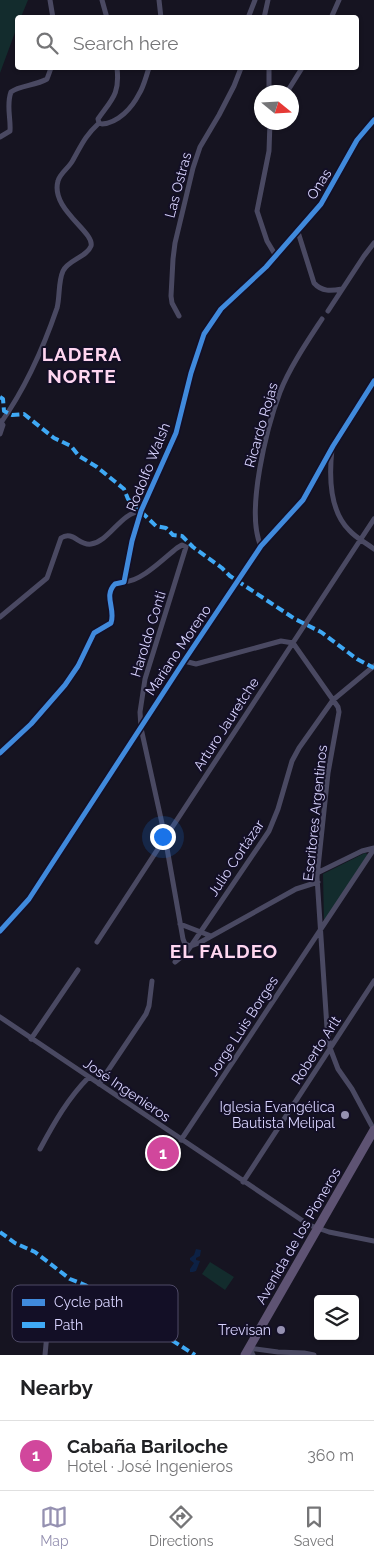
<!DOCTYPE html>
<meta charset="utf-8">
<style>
body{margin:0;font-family:Raleway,sans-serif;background:#f6f6f6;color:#202124}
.controls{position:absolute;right:15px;bottom:15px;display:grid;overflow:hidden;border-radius:5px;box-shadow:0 1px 4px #0004}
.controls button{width:45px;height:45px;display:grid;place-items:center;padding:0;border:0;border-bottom:1px solid #e0e0e0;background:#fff;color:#202124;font:25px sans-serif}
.compass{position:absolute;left:254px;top:85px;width:45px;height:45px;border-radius:50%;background:#fff;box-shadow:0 1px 4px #0004;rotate:108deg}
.you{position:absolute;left:162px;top:836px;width:18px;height:18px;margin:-12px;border:4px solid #fff;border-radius:50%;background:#1a73e8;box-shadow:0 0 0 8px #1a73e833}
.badge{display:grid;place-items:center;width:32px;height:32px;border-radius:50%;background:#9591b1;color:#fff;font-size:16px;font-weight:700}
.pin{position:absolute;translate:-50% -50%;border:2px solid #fff;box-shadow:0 1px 5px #0006}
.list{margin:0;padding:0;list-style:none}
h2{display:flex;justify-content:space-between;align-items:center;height:65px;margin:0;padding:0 20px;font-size:21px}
h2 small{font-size:16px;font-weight:400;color:#757577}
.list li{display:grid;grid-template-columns:32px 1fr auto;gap:15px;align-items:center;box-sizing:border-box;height:70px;padding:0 20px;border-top:1px solid #e0e0e0}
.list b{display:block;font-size:19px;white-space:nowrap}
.list p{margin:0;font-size:16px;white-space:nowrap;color:#757577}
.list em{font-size:16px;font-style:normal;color:#757577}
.icon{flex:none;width:28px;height:28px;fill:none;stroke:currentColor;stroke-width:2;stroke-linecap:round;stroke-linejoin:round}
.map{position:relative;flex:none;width:374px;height:1355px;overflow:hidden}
.search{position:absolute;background:#fff;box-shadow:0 1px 4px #0004;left:15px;right:15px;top:15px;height:55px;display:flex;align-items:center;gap:12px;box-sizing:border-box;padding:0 18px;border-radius:5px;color:#757577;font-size:19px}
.sheet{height:135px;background:#fff}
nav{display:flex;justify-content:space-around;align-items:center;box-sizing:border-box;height:70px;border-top:1px solid #e0e0e0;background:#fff;font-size:14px;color:#757577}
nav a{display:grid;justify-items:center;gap:2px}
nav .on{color:#9591b1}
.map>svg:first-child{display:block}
.green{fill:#132c2d}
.water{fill:#0d2144}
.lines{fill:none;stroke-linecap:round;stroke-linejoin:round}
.minor{stroke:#4a4962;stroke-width:5}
.primary{stroke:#5e5373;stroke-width:9}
.quiet{stroke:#3fa9f5;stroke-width:4;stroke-dasharray:8 4;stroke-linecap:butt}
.cycleway-casing{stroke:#130f26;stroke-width:8}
.cycleway{stroke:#408adc;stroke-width:5}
.poi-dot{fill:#9591b1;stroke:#130f26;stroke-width:2}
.labels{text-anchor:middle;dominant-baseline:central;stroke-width:4;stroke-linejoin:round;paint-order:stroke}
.street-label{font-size:14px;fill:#d9d4ff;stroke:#130f26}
.poi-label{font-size:14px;fill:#d9d4ff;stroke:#130f26;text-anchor:end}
.district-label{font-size:19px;font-weight:bold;letter-spacing:1px;fill:#ffd6f0;stroke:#130f26}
.key{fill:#130f26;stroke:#4e4a67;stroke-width:1}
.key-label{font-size:14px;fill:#d9d4ff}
</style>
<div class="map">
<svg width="374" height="1355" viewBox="0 0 374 1355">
<rect width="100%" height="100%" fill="#161421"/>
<path class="green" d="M0,0H28L21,17L18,18L17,27L0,73Z
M365,853L367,854V858L324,922L323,874Z
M210,1262L234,1277L225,1290L202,1274Z"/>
<path class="water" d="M196,1249L201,1250L200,1256L196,1258V1260L200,1261L196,1271L193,1272H190V1269L194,1263L190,1260V1258L194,1255Z"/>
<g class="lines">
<path class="minor" d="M50,0L53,18
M102,0L107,18
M159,0L161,18
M248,18L255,0
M264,18L268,0
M331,18L339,0
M117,68C120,94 112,99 98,119L99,123L102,124C118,123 132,108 139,94C144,86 146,76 149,68
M269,68V92
M287,92L302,68
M270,122L269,151L257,211L267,241L276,256
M0,137L10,131C11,118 6,105 11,92C20,85 35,86 47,79L51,68
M298,232L314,283C322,292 331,291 342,289
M328,311L364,256L374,243
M179,316L172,303L171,296L173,259L175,243L193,168L200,147L219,115L234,86L241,68
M0,424C25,389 43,349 57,308C60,297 58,282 63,271C68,260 87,257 91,246C95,232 50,209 58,181C60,173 69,168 73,160C82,144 85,136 99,123
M0,434L3,425L0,421
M332,449C329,476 329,510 349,530C356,538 366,543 374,549
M261,546C245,513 267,426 280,392C290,367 307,342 322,319
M124,582C142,581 163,559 177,548L182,545L186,547L145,679L140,712L141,728L165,837L183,939L185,944L191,946L199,943L296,889L318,882
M0,617L47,578L61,538C73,530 79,546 91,544C110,541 120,513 141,511
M184,661L196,664L281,641L293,643L338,707L339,712L328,773L317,877L327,1028L330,1048L338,1069L352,1089L374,1130
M0,753L31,724L65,685L78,666L94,633L111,623C116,609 103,596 115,584L124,582L132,541L141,511L176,433L191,373L204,334L221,309L266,267L321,204L357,140L374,120
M317,873L362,851L374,848
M180,924L211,936
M0,931L29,899L184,661L261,546L303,500L333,446L374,381
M97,942L374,519
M175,962L186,953L191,946L269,831L278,809L292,761L299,748L333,700L374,666
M0,1017L309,1225L329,1232L374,1241
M31,1039L78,970
M99,1084L146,1014L149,1006L152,981
M181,1140L374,849
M40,1149C54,1123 68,1098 89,1077
M243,1182L374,981
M249,1348L278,1352L304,1353L314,1355
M249,1348L253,1355
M45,1355L47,1334"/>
<path class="primary" d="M245,1355L374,1130"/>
<path class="quiet" d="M0,397L3,399L4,411L12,415L24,414L54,438L71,446L79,456L97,467L124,489L128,499L156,526L166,528L173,535L182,536L193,547L222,568L230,576L295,619L321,632L357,659L374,668
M0,1232L15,1243L35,1252L70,1279L85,1285L195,1355"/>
<g class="cycleway-casing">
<path id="cycleway" d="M0,753L31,724L65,685L78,666L94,633L111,623C116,609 103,596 115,584L124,582L132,541L141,511L176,433L191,373L204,334L221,309L266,267L321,204L357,140L374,120
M0,931L29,899L184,661L261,546L303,500L333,446L374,381"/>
</g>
<use href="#cycleway" class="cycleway"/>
</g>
<g class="poi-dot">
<circle cx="345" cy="1115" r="5"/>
<circle cx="281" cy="1330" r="5"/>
</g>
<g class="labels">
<g class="street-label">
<text transform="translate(319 184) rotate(-58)">Onas</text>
<text transform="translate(178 185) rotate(-75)">Las Ostras</text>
<text transform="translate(261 425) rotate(-74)">Ricardo Rojas</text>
<text transform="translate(148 467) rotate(-68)">Rodolfo Walsh</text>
<text transform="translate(148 634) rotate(-73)">Haroldo Conti</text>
<text transform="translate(178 650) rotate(-56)">Mariano Moreno</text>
<text transform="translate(226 724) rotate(-57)">Arturo Jauretche</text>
<text transform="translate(315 813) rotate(-84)">Escritores Argentinos</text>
<text transform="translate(236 858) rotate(-56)">Julio Cortázar</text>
<text transform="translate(243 1026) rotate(-57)">Jorge Luis Borges</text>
<text transform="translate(316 1050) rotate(-57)">Roberto Arlt</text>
<text transform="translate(127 1090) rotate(34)">José Ingenieros</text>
<text transform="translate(298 1236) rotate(-60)">Avenida de los Pioneros</text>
</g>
<g class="poi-label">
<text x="335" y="1107">Iglesia Evangélica<tspan x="335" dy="16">Bautista Melipal</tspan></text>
<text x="271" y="1330">Trevisan</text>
</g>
<g class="district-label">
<text x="82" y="354">LADERA<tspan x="82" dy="22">NORTE</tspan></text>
<text x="224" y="951">EL FALDEO</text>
</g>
</g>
<rect x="12" y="1285" width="166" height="57" rx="8" class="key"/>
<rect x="22" y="1299" width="23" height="7" fill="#408adc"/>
<rect x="22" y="1322" width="23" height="6" fill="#3fa9f5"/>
<g class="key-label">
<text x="54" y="1307">Cycle path</text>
<text x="54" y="1330">Path</text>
</g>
</svg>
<div class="controls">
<button><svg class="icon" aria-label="layers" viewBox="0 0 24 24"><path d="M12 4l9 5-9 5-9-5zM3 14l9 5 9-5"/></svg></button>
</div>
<svg class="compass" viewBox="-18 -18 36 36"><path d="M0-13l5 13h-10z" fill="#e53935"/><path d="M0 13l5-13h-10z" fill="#757577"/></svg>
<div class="you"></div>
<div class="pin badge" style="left:163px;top:1153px;background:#d1479c">1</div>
<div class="search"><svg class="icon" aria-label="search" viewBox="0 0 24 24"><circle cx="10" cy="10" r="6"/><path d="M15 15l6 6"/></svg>Search here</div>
</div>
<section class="sheet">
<h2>Nearby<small></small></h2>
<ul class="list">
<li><span class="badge" style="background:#d1479c">1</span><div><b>Cabaña Bariloche</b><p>Hotel · José Ingenieros</p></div><em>360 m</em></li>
</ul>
</section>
<nav>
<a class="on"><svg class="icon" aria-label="map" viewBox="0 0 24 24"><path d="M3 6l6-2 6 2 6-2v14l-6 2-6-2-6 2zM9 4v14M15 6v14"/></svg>Map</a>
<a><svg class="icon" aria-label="directions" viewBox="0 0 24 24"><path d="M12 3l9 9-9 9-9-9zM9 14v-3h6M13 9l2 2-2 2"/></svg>Directions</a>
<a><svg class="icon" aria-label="saved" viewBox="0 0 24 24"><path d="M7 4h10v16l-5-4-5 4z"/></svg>Saved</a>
</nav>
